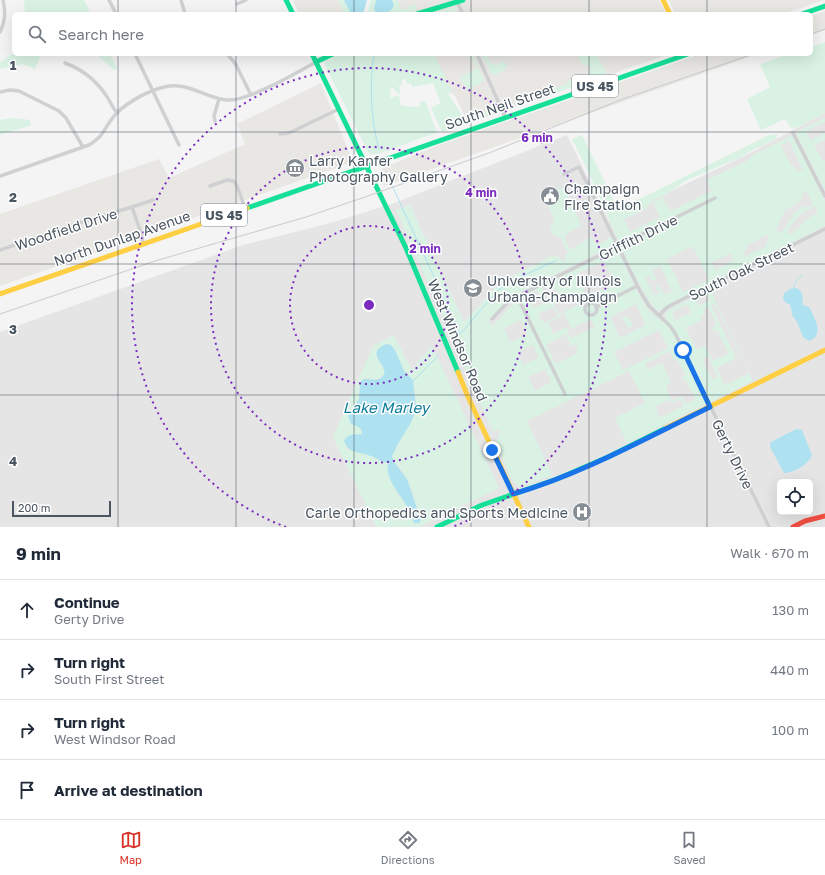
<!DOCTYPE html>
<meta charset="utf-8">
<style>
body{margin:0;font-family:"Golos Text",sans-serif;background:#f6f6f7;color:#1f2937}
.controls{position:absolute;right:12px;bottom:12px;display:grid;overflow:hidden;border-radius:6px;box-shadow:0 4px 16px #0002}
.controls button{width:36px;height:36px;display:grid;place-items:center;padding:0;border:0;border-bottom:1px solid #e0e1e3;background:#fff;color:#1f2937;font:20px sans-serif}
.scale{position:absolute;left:12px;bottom:10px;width:99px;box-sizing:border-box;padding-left:4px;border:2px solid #4a5661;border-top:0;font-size:11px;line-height:14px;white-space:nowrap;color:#4a5661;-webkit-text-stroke:3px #fff;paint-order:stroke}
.stop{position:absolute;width:12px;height:12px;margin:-9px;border:3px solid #1a73e8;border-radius:50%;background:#fff}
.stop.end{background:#1a73e8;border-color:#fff;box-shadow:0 1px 4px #0008}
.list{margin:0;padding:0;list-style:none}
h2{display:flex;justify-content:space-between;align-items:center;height:52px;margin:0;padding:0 16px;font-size:17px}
h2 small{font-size:13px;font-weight:400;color:#747a83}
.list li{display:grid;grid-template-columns:26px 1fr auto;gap:12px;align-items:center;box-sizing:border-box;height:60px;padding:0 16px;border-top:1px solid #e0e1e3}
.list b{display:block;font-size:15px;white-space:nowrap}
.list p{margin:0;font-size:13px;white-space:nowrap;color:#747a83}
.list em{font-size:13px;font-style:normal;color:#747a83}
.icon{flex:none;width:22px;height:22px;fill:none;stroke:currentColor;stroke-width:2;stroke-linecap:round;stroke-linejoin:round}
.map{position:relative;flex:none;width:825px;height:527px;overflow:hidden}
.search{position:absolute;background:#fff;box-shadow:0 4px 16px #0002;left:12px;right:12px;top:12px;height:44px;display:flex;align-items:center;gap:10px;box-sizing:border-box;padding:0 14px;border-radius:6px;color:#747a83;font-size:15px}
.sheet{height:292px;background:#fff}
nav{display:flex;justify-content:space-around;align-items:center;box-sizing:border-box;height:56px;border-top:1px solid #e0e1e3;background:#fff;font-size:11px;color:#747a83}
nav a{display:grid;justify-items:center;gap:2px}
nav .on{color:#d93025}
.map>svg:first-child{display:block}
.commercial{fill:#e8e7e3}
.education{fill:#e6e5e6;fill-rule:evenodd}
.green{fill:#d9f2e3;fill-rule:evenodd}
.water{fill:#aee2f0}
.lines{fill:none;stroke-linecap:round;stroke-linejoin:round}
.stream{stroke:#aee2f0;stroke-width:1}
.street{stroke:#ced0d2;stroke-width:3.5}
.fast{stroke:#16e098;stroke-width:5}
.slow{stroke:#ffcf43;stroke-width:5}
.jam{stroke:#f24e42;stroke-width:5}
.rail{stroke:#c9cacc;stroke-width:1}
.route{stroke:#1a73e8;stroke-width:5}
.grid{fill:none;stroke:#4a5661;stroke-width:1;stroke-opacity:0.55}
.ring{fill:none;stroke:#7b2cbf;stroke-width:2;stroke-dasharray:2 4}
.labels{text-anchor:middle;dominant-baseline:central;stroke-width:3;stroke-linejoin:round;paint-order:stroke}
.shield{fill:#fff;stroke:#808990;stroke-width:1}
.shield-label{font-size:13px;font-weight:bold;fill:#4a5661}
.street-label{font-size:14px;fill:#4a5661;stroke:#fff}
.poi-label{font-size:14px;fill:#4a5661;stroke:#fff;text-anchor:start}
.water-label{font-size:15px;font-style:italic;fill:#0c7c9b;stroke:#fff}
.grid-label{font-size:13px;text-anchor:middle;font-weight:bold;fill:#4a5661;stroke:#fff;stroke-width:3;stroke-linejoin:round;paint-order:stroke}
.centre{fill:#7b2cbf;stroke:#fff;stroke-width:2}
.ring-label{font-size:12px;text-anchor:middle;font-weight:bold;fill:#7b2cbf;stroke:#fff;stroke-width:3;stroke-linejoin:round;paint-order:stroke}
</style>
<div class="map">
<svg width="825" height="527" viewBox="0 0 825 527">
<rect width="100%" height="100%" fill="#f4f4f4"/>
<path class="commercial" d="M295,0H338L345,14H299L293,1Z
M394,0H659L666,14H412L411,11L404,14H399Z
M669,0H824L783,14H675Z
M825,11V30L811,35V16Z
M432,54H670L468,123L455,96L450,92Z
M701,54H758L384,186L379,175L380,170L383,168L439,145Z
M321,83L353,162L0,286V214L159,159L169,178L245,144L237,124Z"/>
<path class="education" d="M825,113V527H0V332L243,245L334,222L394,203L567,135L609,221L746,155ZM780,482H810V512H780Z"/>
<path class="green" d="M24,0H84L91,14H25Z
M338,0H344L351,14H345Z
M371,0H376L374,9L376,14H367Z
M392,0H397L402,10L415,4L417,10L404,14H385C391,10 395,8 392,0Z
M455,7L459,14H456L454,10L447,14H432Z
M825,42V113L798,127L791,128L785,119L761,130L747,99L770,87L760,64L790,54H811V47Z
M14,53V54H41L35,69L23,64L0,69V62Z
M96,54H110L117,68L114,70Z
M339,54H434L452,92L448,94L466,121L494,107L485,86L496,108L491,115L442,132L431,108L441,103L433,83L412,87L411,83L407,84L405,79L402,80V85L399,86L400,93L399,94L393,88H391L390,97L391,98L399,95L401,106L418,107L420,105L419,102L425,101L437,133L424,137L378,154H371L368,152L324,63Z
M473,54L484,81L467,90L460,77L477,69L472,57L469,58L467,55Z
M482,54H486L491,64L493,63L495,65L504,61L507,67L506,69L493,76L488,68Z
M577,54H595L604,68L606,73L604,76L532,101L531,98L542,94L543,90L549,85L554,88C558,86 562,86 567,84L566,82C574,78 583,76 590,72L589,66L582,64Z
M13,118L30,120L31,125L0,135V120Z
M825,118V122L806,131L811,140L825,133V140L814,145L823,161L825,160V191L797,135L798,131Z
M778,134L776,139L749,152L739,158L687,180L663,196L652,201L646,209L624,219L630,232L660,217L653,202L663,198L671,211L712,191L707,180L747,161L753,155L791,136L794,138L825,201V226L667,305L659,311C643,305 602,201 591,178C585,165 578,152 572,139L582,135L599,170L616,206L619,209L769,135ZM789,141L803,170L797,172L794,165L791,166L781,145ZM807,192L813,204L807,208L806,205L792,214L794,216L791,219L790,218L782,233L776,230L786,208L787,210L803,198L801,194ZM815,206L818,213L807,219L796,230L794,229L793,234L787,233C793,219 802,212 815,206ZM767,235L769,241L765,243L767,246L745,256L744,254L747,248L746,246ZM693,246L709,280L683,292L667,259ZM732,253L733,261L715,270L711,262ZM660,266L672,291L664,295L659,284L656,288L659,293L654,295L645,278L650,276L652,280H657L652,270Z
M560,188L564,189L566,190L581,225L579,226V227L569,232L568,235L564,236L570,250L576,247L575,246L591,237L597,245L608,240L607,238L612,237L615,244L511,297L488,322L493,326L512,305L510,302L616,249C621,253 623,260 625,266C634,283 646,318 667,323L665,314L667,311L710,289L753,381L627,443L615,418L645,403L629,371L527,421L552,475L520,487L514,482L511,478L496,443L501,429L493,431L467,374C463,361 455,348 450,335C433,293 414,251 396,210L410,205L464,322L494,289L514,275L552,256L558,257L562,261L566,259L565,255L568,253L561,238L552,233L550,227L551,224L555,222L548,205L551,204L549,200L558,195L555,190ZM604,261L616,284L587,297L576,274ZM549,285L550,291L556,289L559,296L533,308L530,303L532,300L529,294L537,290L539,294L544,292L542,288ZM578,293L582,303L563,312L572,329L591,319L595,327L571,338L567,331L569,330L567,327L553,334L548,323L562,316L561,313L558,314L554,305ZM707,295L709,301L698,306L696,300ZM715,303L749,373L725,385L717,368L736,358L711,305ZM636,304L646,325L620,338L610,317ZM688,305L691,313L675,320L672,312ZM553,307L558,316L545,323L543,320L541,321L538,314ZM708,307L717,325L712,328L714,331L717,330L728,353L713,361L705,345L696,349L686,328L702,320L700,316L705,314L703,310ZM521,320L527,334L510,342L504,328ZM659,330L668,348L623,370L614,352ZM565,334L571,346L576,344L578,353L556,364L546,345ZM533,345L539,357L523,365L517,352ZM670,351L674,360L677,359L685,375L682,377L684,381L686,380L695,399L686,404L681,396L674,400L670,398L666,387L671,382L662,363L648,370L645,364ZM708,356L718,377L713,380L702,359ZM545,369L551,382L535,391L528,377ZM681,399L684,406L659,418L656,406L669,400L674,402Z
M628,316L633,326L628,328L623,318Z
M394,335L412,370L432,346L499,488L419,527H376L333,437L373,346ZM395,350L404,371L410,377L414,385L416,406V411L410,424L398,444L392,456C395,465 403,471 407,480C414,492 416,507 421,520L414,523L403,500L398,495L389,463L376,459L371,456L351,451L346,448L350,435H362V431L359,427L356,405L359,399L360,385L366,378C375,380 383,381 385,370L379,361Z"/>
<path class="water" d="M344,0H367L363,14H351Z
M376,0H392L394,5C391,13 385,14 376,14L374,9Z
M795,288L799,289L802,294L803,305L809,307C815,318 825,336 809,341L803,337L797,322L792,315L791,307L789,304L786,303L783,299L784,293L790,289Z
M386,344L391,345L395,350L404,371L410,377L413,381L416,406V411L410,424L398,444L392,456L394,462L407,479L421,520L419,523H414C411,516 408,507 403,500C396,490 385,476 388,463C380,461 378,459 371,456C359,451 350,455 344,441C348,433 354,435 362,434C362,427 357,426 351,424L348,416L359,399L360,385L362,380C368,377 375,382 381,378C395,367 361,355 386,344Z
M796,429L802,430L812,455C809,464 794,473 784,473L770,447V443L773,441Z"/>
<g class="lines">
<path class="stream" d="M374,54C369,81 371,123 379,149
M386,172L460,334L454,345
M794,288C793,283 799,278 802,275
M461,333L498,290L522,276L557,260
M413,381L439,355"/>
<path class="street" d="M109,0L116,14
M181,0L185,14
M457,2L463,14
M237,4L246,0
M0,32C5,21 6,13 3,0
M135,54L179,145
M227,54L235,63L251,95
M477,54L505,117
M65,63C81,69 95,79 105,94C110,100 112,107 117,113
M0,92L10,90L19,91L59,111L66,118L83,147
M215,121L214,116L219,99
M793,133L825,196
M280,134L289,133L339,109
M564,174L579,167L640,291L649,306L670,326L675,333L769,527
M0,176L89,145C103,136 102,133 111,120C121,105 147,91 164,87C187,81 205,98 226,100C247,102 296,73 316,62
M210,186L227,180L234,181L237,186L245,208
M143,244L142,236L132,207L153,200
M0,250L82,222L132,207
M517,296L565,394
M585 309a6 6 0 1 1 12 0a6 6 0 1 1-12 0Z
M596,307L637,286
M659,316L665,309L671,305L825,229
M492,319L510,300L715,198"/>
<path class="fast" d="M286,0L293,14
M417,14L463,0
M802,14L825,6
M312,54L406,248L458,372
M316,62L333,54
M247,208L688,54
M437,527L482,505L557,479L608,457L666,428"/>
<path class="slow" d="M663,0L670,14
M0,294L247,208
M458,372L468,397L529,527
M666,428L825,350"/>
<path class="jam" d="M793,527L805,521L825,516"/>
<path class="rail" d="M811,34L825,29
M0,314L155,261L306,217L365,197L489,153L623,99L753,54"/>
</g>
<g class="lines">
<path class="route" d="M492,450L513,494C582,474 646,438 710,407L683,350"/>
</g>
<path class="grid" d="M118,0V14M236,0V14M354,0V14M471,0V14M589,0V14M707,0V14M118,54V527M236,54V527M354,54V527M471,54V527M589,54V527M707,54V527M0,132H825M0,264H825M0,395H825"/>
<g class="ring">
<circle cx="369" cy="305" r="79"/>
<circle cx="369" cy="305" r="158"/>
<path d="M286 527A237 237 0 1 1 452 527"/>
</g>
<defs>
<g id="museum-disc" transform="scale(1)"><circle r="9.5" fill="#868d94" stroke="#fff"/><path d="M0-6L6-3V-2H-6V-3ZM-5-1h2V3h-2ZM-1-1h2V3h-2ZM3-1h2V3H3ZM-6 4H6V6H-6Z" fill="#fff"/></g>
<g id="civic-disc" transform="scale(1)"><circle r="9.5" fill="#868d94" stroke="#fff"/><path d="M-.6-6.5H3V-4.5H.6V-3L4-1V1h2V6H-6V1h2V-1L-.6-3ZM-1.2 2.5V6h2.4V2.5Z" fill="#fff"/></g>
<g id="university-disc" transform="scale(1)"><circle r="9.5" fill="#868d94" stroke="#fff"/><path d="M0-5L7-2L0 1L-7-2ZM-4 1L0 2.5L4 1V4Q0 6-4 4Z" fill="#fff"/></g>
<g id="hospital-disc" transform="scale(1)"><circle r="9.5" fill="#868d94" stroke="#fff"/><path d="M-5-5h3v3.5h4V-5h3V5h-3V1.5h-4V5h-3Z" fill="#fff"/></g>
</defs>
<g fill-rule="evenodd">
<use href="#museum-disc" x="295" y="168"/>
<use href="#civic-disc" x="550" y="196"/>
<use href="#university-disc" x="473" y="288"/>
<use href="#hospital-disc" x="582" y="512"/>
</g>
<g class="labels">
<g class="shield">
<rect x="572" y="75" width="46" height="22" rx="3"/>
<rect x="201" y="204" width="46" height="22" rx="3"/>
</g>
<g class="shield-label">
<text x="595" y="86">US 45</text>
<text x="224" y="215">US 45</text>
</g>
<g class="street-label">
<text transform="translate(500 106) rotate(-19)">South Neil Street</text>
<text transform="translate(66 229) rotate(-18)">Woodfield Drive</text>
<text transform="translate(638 237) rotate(-26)">Griffith Drive</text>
<text transform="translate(122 238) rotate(-19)">North Dunlap Avenue</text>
<text transform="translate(741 271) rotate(-26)">South Oak Street</text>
<text transform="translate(458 340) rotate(67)">West Windsor Road</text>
<text transform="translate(733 454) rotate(64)">Gerty Drive</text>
</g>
<g class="poi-label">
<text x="309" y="160">Larry Kanfer<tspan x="309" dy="16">Photography Gallery</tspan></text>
<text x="564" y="188">Champaign<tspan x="564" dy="16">Fire Station</tspan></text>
<text x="487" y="280">University of Illinois<tspan x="487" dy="16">Urbana-Champaign</tspan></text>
<text x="568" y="512" text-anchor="end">Carle Orthopedics and Sports Medicine</text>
</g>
<g class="water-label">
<text x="386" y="407">Lake Marley</text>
</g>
</g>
<g class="grid-label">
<text x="13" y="70">1</text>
<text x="13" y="202">2</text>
<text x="13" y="334">3</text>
<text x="13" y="466">4</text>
</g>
<circle cx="369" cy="305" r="6" class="centre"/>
<g class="ring-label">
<text x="537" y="142">6 min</text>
<text x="481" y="197">4 min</text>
<text x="425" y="253">2 min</text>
</g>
</svg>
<div class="controls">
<button><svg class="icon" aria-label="locate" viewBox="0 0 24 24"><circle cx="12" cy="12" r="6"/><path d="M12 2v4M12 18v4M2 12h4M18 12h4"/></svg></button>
</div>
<div class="scale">200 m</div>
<div class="stop" style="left:683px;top:350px"></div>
<div class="stop end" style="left:492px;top:450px"></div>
<div class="search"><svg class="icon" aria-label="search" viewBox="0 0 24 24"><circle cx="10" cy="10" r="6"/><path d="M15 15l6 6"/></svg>Search here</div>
</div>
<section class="sheet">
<h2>9 min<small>Walk · 670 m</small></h2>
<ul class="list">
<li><svg class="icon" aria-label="ahead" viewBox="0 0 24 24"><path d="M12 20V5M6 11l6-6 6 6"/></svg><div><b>Continue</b><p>Gerty Drive</p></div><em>130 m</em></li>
<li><svg class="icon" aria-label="right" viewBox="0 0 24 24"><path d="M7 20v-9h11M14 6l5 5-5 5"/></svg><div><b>Turn right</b><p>South First Street</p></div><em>440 m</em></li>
<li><svg class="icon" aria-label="right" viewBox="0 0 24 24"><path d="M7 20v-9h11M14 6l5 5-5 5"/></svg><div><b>Turn right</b><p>West Windsor Road</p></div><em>100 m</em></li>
<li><svg class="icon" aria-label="arrive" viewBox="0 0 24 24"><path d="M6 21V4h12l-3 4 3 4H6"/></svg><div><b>Arrive at destination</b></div></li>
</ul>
</section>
<nav>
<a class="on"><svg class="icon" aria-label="map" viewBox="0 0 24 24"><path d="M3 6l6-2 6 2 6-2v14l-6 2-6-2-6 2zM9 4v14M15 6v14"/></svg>Map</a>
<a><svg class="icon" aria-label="directions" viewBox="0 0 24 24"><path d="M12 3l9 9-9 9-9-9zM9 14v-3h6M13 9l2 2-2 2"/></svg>Directions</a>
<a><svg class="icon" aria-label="saved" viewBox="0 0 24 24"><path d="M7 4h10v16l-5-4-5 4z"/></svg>Saved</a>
</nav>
